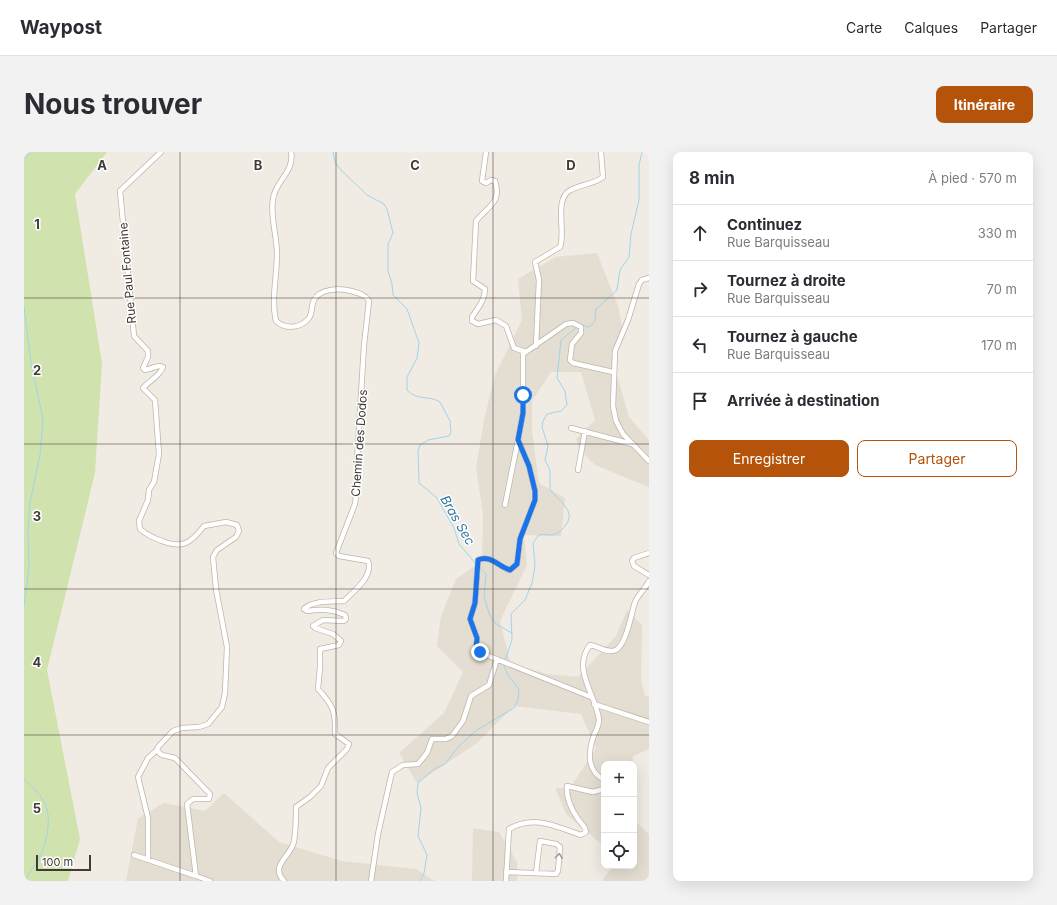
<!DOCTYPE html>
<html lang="fr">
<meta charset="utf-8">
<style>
body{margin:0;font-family:Inter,sans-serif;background:#f2f2f3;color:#2b2b33}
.controls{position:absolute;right:12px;bottom:12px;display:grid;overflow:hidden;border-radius:8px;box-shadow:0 4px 16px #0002}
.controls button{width:36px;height:36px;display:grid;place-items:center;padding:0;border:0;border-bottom:1px solid #e1e1e2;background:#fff;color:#2b2b33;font:20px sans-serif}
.scale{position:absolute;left:12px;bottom:10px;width:55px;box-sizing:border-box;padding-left:4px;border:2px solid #423b34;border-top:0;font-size:11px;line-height:14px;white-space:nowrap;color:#423b34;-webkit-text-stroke:3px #fff;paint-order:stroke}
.stop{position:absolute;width:12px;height:12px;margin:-9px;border:3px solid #1a73e8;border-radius:50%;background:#fff}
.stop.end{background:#1a73e8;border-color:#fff;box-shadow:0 1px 4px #0008}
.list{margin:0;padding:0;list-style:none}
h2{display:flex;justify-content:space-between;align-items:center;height:52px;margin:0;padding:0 16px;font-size:17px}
h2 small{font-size:13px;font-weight:400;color:#7c7c81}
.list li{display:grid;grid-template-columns:26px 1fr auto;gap:12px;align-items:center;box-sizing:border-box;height:56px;padding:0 16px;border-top:1px solid #e1e1e2}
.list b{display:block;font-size:15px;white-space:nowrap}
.list p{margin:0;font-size:13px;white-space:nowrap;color:#7c7c81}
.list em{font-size:13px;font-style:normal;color:#7c7c81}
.actions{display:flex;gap:8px;padding:12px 16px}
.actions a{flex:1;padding:9px 0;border:1px solid #b45309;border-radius:8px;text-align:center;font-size:14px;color:#b45309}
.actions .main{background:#b45309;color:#fff}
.icon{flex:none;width:22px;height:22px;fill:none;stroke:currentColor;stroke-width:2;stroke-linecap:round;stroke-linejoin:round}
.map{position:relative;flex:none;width:625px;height:729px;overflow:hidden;border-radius:8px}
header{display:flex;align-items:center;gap:24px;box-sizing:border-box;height:56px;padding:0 20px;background:#fff;border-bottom:1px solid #e1e1e2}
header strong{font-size:19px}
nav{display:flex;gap:22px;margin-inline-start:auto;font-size:14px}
.intro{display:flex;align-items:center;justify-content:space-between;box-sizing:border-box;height:96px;padding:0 24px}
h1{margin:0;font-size:28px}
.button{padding:10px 18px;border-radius:8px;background:#b45309;color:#fff;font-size:14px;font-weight:700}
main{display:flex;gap:24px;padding:0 24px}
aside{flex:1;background:#fff;border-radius:8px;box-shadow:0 4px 16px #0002}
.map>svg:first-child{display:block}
.residential{fill:#e4ddd2}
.green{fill:#d0e3ae}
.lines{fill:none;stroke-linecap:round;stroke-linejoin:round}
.stream{stroke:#a2d3eb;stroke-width:1}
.minor-casing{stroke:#beb5aa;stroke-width:6}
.minor{stroke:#fff;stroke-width:4.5}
.oneway{stroke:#a09d9a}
.route{stroke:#1a73e8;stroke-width:5}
.grid{fill:none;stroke:#423b34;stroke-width:1;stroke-opacity:0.55}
.labels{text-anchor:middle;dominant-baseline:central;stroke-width:3;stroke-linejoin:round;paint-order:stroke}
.street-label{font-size:12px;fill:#423b34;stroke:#fff}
.water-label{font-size:13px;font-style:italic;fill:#327a9f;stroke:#fff}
.grid-label{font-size:13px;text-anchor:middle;font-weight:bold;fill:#423b34;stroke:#fff;stroke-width:3;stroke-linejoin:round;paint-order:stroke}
</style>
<header>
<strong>Waypost</strong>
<nav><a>Carte</a><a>Calques</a><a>Partager</a></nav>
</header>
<div class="intro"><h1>Nous trouver</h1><a class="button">Itinéraire</a></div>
<main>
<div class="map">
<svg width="625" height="729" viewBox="0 0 625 729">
<rect width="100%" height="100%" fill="#f0ebe3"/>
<path class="residential" d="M573,101L594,154L599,179L590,213L605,265L625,288V335L571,313L556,298L552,287L571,268L557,220H527L508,249V279L515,331L541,346L537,384L500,383L503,413L476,469L487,513L524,522L554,525L592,484L603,458L618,473L617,529L621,544L625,545V597L609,604L608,612H580V694L542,662L531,636H546L572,596L557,562L490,554L453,591L393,631L375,601L420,561L439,520L413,494L417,464L432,427L458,409L459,361L452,316L460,268L471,223L498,168L494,127L532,105Z
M200,641L255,690L318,709L392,717L411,729H102L114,666L140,651L181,659Z
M610,668L625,682V729H578L589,714H610Z
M449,676L475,680L493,710V729H448Z"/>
<path class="green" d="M0,0H83L51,42L78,211L71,321L23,518L56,687L44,729H0Z"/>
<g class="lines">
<path class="stream" d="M309,0L311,10L316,17L343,43L360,52L363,57L369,81L364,92V119L368,132L369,143L383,157L395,191L393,206L383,225V238C393,249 405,243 416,250L426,269L427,280L425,284L404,288L396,293L394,299L395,331L413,346L430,376L435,392L453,413
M0,7L7,0
M0,155L7,210L19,267L16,303L6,350L4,380L5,415L0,454
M558,173L564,175C573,171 571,165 572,157L593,138L596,118L605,105L607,82L615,48V13L618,0
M455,415L462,422L460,445L466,464L472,472L488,481
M481,508L488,488L487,462L501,448L508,431L511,414L509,391L515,383C519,382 523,383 528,383C533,382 538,378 541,374C554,359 533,348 526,337V318L521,308L524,294L518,275L519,269L523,262L537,259L543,253L541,239L533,226L537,188L552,176
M0,627C7,633 14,640 19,648C30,666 22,693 13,711C9,717 3,722 1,729
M396,729L400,721L403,703L394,684L397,656L393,641L394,631L410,617L421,612L436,593L453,578L490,556L494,548L495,537L484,523L480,514"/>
<g class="minor-casing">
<path id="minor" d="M137,0L96,39L110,184L124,199V205L119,216L121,218L135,214L139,215C137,223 125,229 119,236L131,248L135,302L130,330L125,338L124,348L115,369L116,377C123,383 129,386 138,389C159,397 167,391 180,374L202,370L213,373L215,379L212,385L193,398L189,405L192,437L203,495L201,541L198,555L184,572L175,575L158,576L149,579L134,595L133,599L138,603L151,606L186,642L185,647H169L163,652L172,724L186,729
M462,0L458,29L462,31L467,28L471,29C478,51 464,54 452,69L449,129L461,137C461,148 454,156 448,165V169L454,172L472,168L482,174L490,196L502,200
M625,126L618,128L615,132L604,168L591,199L589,254L592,269L599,282L625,309
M512,194L515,128L511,110L536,95C542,81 530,49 545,39C556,32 569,33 579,25L577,0
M547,276L608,292
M554,318L561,279
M481,353L494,288
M625,401L610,406L608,409L610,414L625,423
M567,545L455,500L452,497L453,486L446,467L451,451L454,408C466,402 475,415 486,418L493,412L496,387L511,348V339L505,314L494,288L499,261V202L542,172L549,171L557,175V181L548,192L546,208L549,211L589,220
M570,552L625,570
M580,628C562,618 564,600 570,583C572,579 575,573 575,568C573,545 547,517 566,493C575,494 579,500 589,499C602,497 607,462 611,450C614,443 621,437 625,429
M110,703L172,724
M124,708V666L114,625L124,606L133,598
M482,720H484L532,722L534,719L536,695L532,692L516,689L512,721
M260,729C245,713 268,704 270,689C272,678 272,666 272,655L286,645L297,634L304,616L323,597L325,592L311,582C312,560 309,553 294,537L296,515V497L315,493L317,489L309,482L291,476L289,474L299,468L320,469L322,467L321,463C308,457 298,457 283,459L280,457C288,448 308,450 320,449C329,440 350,424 344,409L315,404L312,401L331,352L334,328L333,310L340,193L345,149C341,142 334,141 327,139C317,136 296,136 290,148C287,153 289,160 285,166C277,176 262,178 252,169C247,148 253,123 253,102C253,84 246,65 249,47C251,29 271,20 267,0
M347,729L354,682L368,620L379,613L394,612L403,601L408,587H422L428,584L439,569L447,544L465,533L473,507
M482,729L485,677C509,662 533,675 557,683L562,680C561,673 557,672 554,667C547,657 542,645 543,634L569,640L580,637"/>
</g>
<use href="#minor" class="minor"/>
</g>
<defs><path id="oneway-chevron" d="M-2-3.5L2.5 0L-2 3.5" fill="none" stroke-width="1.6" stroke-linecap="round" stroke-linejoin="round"/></defs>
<use class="oneway" href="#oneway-chevron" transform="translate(535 704) rotate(-86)"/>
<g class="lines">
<path class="route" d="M456,500L452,497L453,486L446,467L451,451L454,408C466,402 475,415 486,418L493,412L496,387L511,348V339L505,314L494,288L499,261V243"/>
</g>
<path class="grid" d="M156,0V729M312,0V729M469,0V729M0,146H625M0,292H625M0,437H625M0,583H625"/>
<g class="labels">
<g class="street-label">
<text transform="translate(103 121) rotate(-95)">Rue Paul Fontaine</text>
<text transform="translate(335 291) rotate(-86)">Chemin des Dodos</text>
</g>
<g class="water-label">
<text transform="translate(434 368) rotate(60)">Bras Sec</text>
</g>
</g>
<g class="grid-label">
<text x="78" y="18">A</text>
<text x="234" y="18">B</text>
<text x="391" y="18">C</text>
<text x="547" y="18">D</text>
<text x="13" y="77">1</text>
<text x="13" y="223">2</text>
<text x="13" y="369">3</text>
<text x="13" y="515">4</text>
<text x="13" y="661">5</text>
</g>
</svg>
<div class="controls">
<button>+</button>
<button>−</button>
<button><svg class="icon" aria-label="locate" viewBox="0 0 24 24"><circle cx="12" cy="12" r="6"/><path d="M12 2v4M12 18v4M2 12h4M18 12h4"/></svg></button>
</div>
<div class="scale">100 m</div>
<div class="stop" style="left:499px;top:243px"></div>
<div class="stop end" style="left:456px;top:500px"></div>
</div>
<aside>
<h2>8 min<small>À pied · 570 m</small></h2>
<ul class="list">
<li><svg class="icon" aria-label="ahead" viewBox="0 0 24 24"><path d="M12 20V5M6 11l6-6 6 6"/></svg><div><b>Continuez</b><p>Rue Barquisseau</p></div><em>330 m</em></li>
<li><svg class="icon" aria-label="right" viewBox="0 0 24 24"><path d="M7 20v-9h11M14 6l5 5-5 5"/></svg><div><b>Tournez à droite</b><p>Rue Barquisseau</p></div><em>70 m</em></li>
<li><svg class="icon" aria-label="left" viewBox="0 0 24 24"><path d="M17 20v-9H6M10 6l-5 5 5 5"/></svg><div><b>Tournez à gauche</b><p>Rue Barquisseau</p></div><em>170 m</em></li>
<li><svg class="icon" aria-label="arrive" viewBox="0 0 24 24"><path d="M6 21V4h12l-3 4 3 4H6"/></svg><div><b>Arrivée à destination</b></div></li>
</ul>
<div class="actions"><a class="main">Enregistrer</a><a>Partager</a></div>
</aside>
</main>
